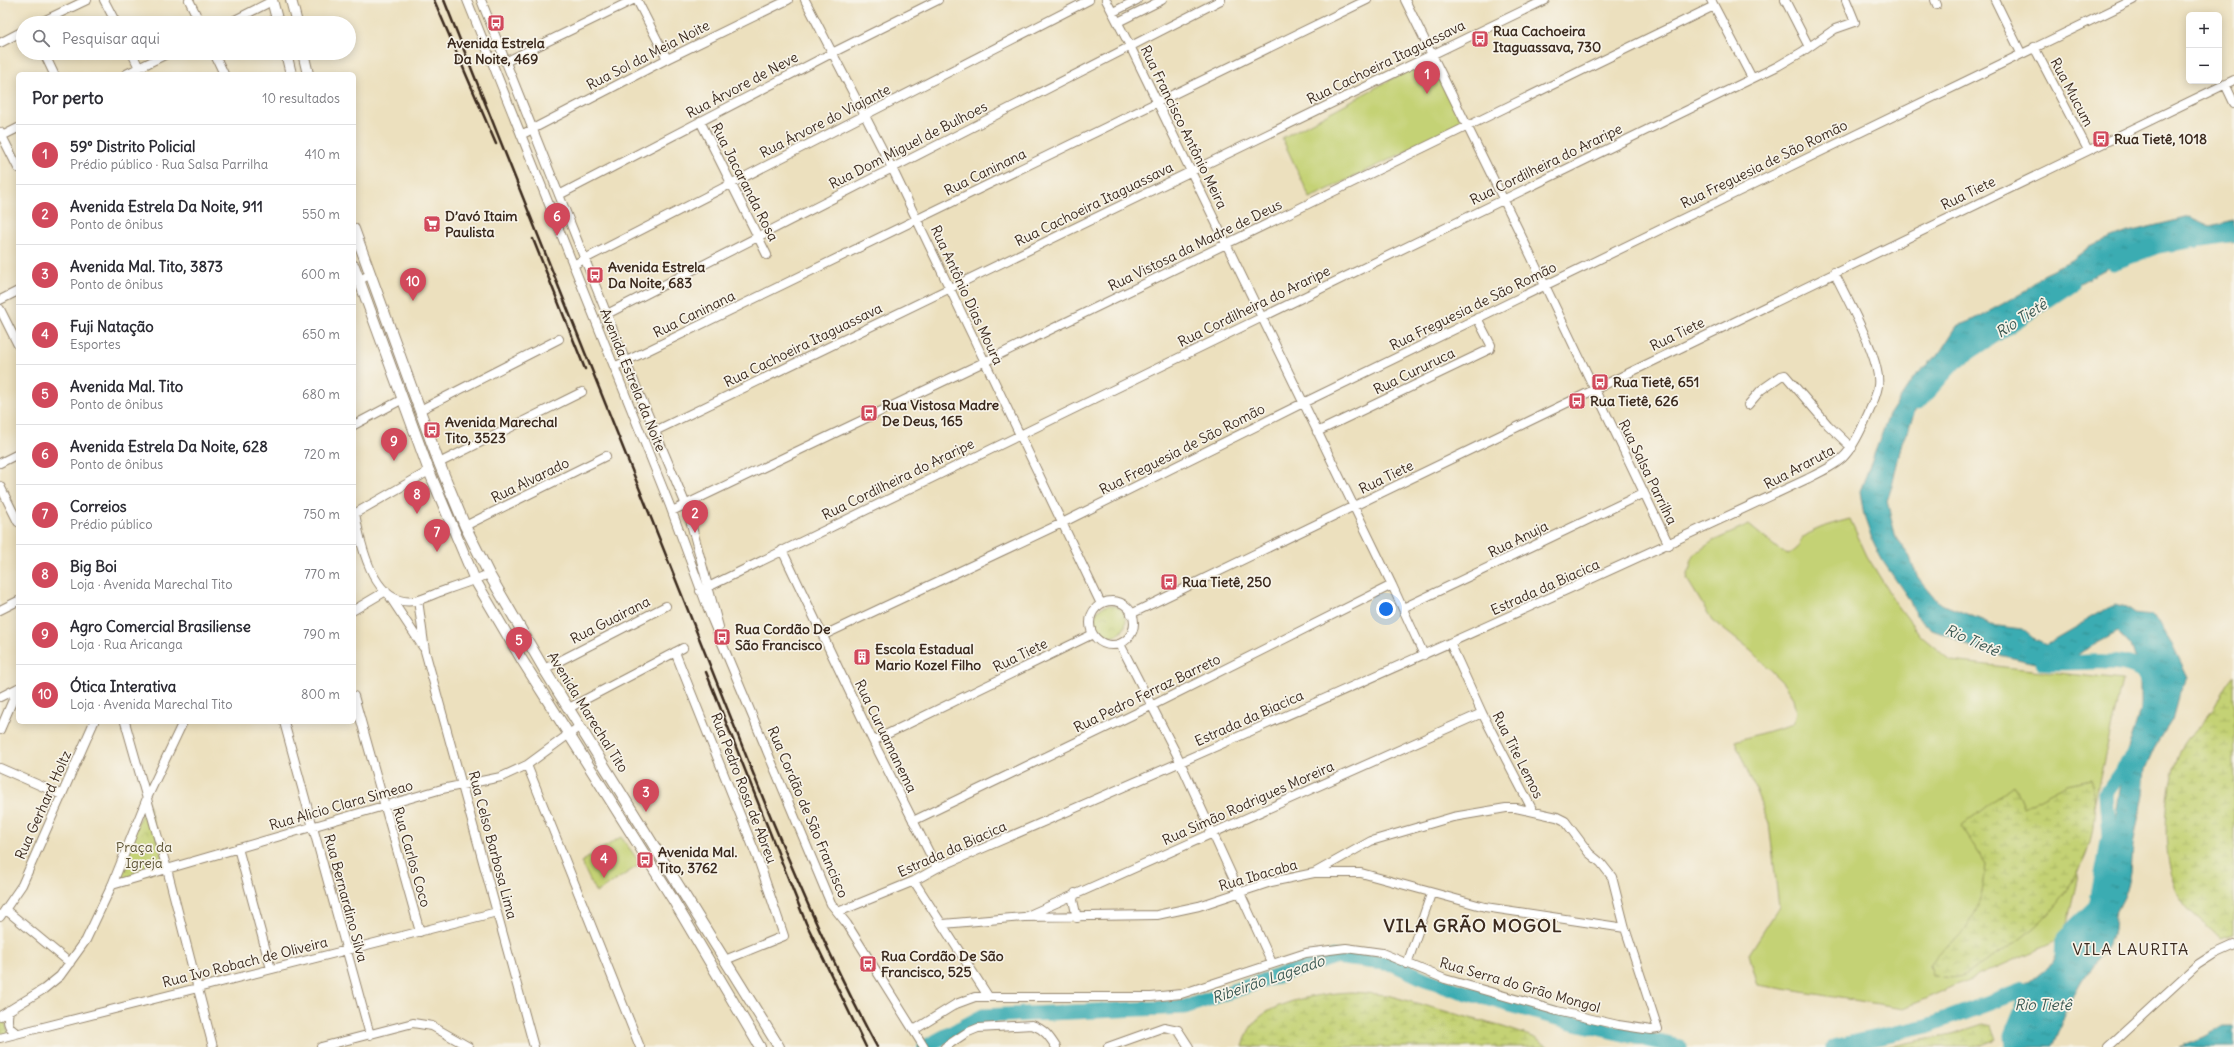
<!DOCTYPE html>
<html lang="pt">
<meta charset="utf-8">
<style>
body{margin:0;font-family:Delius,sans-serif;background:#f2f2f3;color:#2b2b33}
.controls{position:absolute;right:12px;top:12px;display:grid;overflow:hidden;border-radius:6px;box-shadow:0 2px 10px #0003}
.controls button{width:36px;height:36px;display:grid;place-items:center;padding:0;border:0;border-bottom:1px solid #e1e1e2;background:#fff;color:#2b2b33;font:20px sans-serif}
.you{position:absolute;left:1386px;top:609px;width:14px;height:14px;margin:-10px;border:3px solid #fff;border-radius:50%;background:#1a73e8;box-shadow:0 0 0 6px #1a73e833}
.badge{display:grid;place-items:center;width:26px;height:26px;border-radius:50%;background:#d1495b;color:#fff;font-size:13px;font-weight:700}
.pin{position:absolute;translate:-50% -33px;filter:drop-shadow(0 1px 2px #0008)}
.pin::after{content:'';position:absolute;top:21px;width:14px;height:12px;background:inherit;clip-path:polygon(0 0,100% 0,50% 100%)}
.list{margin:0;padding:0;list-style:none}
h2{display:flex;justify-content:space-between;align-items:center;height:52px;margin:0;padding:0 16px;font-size:17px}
h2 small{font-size:13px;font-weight:400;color:#7c7c81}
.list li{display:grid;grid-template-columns:26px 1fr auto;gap:12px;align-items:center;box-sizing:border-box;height:60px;padding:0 16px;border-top:1px solid #e1e1e2}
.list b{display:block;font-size:15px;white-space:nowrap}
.list p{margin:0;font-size:13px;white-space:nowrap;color:#7c7c81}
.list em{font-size:13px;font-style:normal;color:#7c7c81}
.icon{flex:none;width:22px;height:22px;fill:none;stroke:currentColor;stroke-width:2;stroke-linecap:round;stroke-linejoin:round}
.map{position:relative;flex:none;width:2234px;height:1047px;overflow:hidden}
.search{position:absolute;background:#fff;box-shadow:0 2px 10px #0003;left:16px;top:16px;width:340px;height:44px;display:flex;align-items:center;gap:10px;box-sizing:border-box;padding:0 14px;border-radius:22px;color:#7c7c81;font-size:15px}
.panel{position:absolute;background:#fff;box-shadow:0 2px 10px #0003;left:16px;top:72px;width:340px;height:652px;border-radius:6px}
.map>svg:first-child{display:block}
.grass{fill:#c4d274;stroke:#807e49}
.wetland{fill:url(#wetland-marsh);stroke:#807e49}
.park{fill:url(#park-crowns);stroke:#807e49}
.water{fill:url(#water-ripples);stroke:#3b6b68}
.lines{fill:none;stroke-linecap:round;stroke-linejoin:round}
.river{stroke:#3bacb2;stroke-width:15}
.minor-casing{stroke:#94856e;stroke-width:10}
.major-casing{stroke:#94856e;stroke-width:12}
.minor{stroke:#fff;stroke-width:8}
.major{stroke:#fff;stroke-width:10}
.rail{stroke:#3b2a1e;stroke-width:2.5}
.labels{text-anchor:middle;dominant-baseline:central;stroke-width:3.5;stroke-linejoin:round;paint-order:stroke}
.poi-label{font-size:14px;font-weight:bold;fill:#3b2a1e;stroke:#f7f3e8;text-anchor:start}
.street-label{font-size:14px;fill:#3b2a1e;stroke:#f7f3e8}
.park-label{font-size:14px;fill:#5d5434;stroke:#f7f3e8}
.water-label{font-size:15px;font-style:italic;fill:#3b5852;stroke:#f7f3e8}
.quarter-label{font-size:16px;letter-spacing:1px;fill:#3b2a1e;stroke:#f7f3e8}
.district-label{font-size:18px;font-weight:bold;letter-spacing:1px;fill:#3b2a1e;stroke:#f7f3e8}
</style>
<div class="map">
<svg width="2234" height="1047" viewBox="0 0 2234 1047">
<defs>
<pattern id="wetland-marsh" width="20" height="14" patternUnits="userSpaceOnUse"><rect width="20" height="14" fill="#c4d274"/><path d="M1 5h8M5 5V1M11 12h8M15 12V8" fill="none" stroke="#a9b464"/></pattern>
<pattern id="park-crowns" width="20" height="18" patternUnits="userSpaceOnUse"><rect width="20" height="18" fill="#c4d274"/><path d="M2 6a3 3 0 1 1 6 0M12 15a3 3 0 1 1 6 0" fill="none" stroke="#a9b464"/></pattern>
<pattern id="water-ripples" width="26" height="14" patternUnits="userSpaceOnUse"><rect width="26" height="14" fill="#3bacb2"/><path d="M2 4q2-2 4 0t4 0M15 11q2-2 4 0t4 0" fill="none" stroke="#338c90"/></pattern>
</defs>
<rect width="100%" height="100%" fill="#f7f3e8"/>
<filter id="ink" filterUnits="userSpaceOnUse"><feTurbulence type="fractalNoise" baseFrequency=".025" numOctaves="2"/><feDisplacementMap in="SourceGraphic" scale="8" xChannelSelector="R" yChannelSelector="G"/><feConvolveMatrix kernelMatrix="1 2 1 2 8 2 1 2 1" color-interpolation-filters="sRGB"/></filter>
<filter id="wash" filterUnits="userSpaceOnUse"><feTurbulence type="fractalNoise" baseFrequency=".012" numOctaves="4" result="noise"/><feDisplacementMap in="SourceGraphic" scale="16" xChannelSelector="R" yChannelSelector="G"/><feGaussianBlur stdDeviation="0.9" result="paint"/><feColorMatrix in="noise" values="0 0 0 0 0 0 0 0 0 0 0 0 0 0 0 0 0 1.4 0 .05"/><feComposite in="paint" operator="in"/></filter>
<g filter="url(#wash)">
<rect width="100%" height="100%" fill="#ece0be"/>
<path class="grass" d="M1431,58L1463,124L1310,198L1282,138Z
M1850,519L1867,556L1895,602L1921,636L1951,661L2122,680L2064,938L1904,1008L1758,985L1749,954L1779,907L1769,823L1735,741L1793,724L1796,713L1793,698L1783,683L1751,651L1712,620L1687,579L1693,555L1713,541L1749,525L1778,549L1788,554C1802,547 1797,542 1805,536C1818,527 1835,523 1850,519Z
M621,837L641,864L596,893L581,862Z"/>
<path class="wetland" d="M2234,675V934L2220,938C2210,926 2194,917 2185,905C2158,868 2163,788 2181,749C2187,737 2203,723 2212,711C2220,698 2223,687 2234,675Z
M2091,779C2095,791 2095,805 2094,818C2089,881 2040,931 1987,961C1978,966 1967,975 1957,977C1951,979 1940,976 1933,976L1930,965C1940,949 1946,949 1958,937C1978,919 1984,889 1986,864L1961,826L2014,785L2023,807L2067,784Z
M1353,992L1387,995L1503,1027L1533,1037L1549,1047H1243C1245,1040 1248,1030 1253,1024C1272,1000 1324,993 1353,992Z
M1983,1024L1992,1026L1997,1039L1976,1047H1887L1952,1034Z"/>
<path class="park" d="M1094 621a16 16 0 1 1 32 0a16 16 0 1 1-32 0Z
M147,799L165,868L115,882Z
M3,1018L10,1035L0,1036V1020Z"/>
<path class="water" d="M2190,217L2210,226L2234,220V242L2197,241L2148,245L2128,257L2065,291L2047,298L2025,314L2005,321L1974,341L1941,370L1929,392L1918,403L1908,430L1902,442L1892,486L1887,501L1896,538L1910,557L1917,576L1939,603L1982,620L1990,625L2022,629L2033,638L2046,644L2115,604L2126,607L2134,613L2153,615L2173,646L2188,677L2179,694L2172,720L2154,748L2145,769L2143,795L2133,846L2131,873L2127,891L2115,915L2114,931L2106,947L2082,981L2068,1006L2052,1047H2014L2021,1023L2018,999L2026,985L2053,963L2064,938L2086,923L2103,892L2125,759L2140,710V676L2131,645L2118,632L2083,651L2069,662L2048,666L1973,649L1951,637L1932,630L1915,614L1909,599L1882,560L1872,539L1864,516L1860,491L1889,415L1915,376L1938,355L1957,326L1975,319L2026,291L2042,274L2072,260L2089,247L2128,232Z
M2223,1026H2234V1047H2178L2203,1037Z"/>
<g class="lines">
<path class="river" d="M2113,263L2158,246L2234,234
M1918,403L1955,362L2072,284
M2042,662C2070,666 2119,655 2140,670C2144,672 2146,679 2149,683
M2063,959L2064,938L2096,907L2109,836L2106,793L2136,751
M925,1047L983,1016L1185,1007L1334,957L1393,964L1425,979L1457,990L1571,1022L1680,1047
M1833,1047L1927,1026L2023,990
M2012,1047L2011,1035L2028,994"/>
</g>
</g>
<g filter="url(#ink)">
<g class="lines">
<g class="minor-casing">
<path id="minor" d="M104,0L116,23
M189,0L200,23
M467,0L670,506L711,617L831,904L847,924L924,1047
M481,0L626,362L686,505L719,627
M637,0L667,59
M805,0L892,168L1101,604
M1106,0L1130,46L1392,585L1424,655
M1405,0L1518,229L1669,545
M1711,0L1752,78
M1785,0L1809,47
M1935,0L1937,5
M1995,0L2021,53
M1113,12L1137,0
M1118,22L1162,0
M39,23L87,0
M229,23L272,1
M0,43L23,31
M2034,47L2088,150
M44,53L54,74
M132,53L139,68
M214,53L224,74
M505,62L633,0
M126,74L169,53
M2225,84L2234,103
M700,121L767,255
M0,132L18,168
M521,135L667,59L788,0
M0,137L18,128
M559,195L832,53L938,0
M573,265L1089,0
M354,283L371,274
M0,300L18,291
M0,309L18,345
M607,314L1221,0
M614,367L1367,0
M1748,405L1761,390L1781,376L1785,375L1828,425L1852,448
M420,410L559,339
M354,425L403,399
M655,431L1545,0
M1317,432L1490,349L1491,345L1477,318
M0,463L18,454
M439,463L582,392
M0,486L18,522
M672,511L984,362L1714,6
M355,513C360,543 373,607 414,601C421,600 430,596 437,593C454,587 472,581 489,574
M354,514L429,471
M465,526L606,456
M782,550L873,741L937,868
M700,591L1778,66L1802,52L1835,29L1855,22L1846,0
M390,597L423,647
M418,600L425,651L534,1047
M1090 623a22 22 0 1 1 44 0a22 22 0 1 1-44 0Z
M1403,608L1644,493
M0,610L18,601
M354,610L386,591
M1131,614L2234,80
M824,635L1062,523L1303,403L2133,0
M1450,643L1482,713L1533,811
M1120,644L1177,755L1272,963
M675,652L759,862L784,936L725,960
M544,669L666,606
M354,696L420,932
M0,697L18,688
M569,708L683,648
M125,722L167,869L213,1047
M284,722L370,1035
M0,730L18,688
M873,741L1093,634
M527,765L640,1047
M0,768L62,795
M913,821L1151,706L1392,585
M238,848L271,969
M914,881L988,996
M112,885L442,789L501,777L527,765L580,726
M1075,893L1073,900L1077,918
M6,910L70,963
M838,912L914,881L937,868C1229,742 1520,614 1807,479C1841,462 1848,459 1864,423C1869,411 1876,399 1878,386C1882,360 1846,298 1834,272
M1027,916L1482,713
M0,917L22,885L94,722
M943,924L1024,917L1157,915L1199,906L1271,882L1314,873H1361L1485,907L1625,928
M1407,964L1431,894
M9,1010C7,1021 7,1028 17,1033
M0,1016L44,989L60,976L86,940L112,885L147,798L183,722
M914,1030L956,1004L975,997H1151L1181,994L1306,953L1346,948L1382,953L1445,979L1557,1011L1618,1025L1651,1030L1658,1029L1625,928L1612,877L1601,863L1589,853L1565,821L1557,817L1516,808H1506L1453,817L1371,841L1314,873
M0,1038L497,912
M321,1047L413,1023L432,1026L469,1047
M945,1047L966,1033L978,1028L1032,1025C1044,1029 1049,1036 1056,1047
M1108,1047L1164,1027L1178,1030L1189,1047
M2108,1047L2197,965L2214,954L2234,945"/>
</g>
<g class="major-casing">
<path id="major" d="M272,0L278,23
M291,0L297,23
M286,53L291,74
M303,53L308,74
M354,229L439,463L465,526L489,574L544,669L779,1047
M354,266L429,471L475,580L522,660L672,898L760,1047"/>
</g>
<use href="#minor" class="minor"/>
<use href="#major" class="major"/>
<path class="rail" d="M434,0L496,144
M444,0L765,803C799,885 834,968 877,1047
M533,239L585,369
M706,672L806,923L866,1047"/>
</g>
</g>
<defs>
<g id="bus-square" transform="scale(0.9)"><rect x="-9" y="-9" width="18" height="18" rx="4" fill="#d1495b" stroke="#f7f3e8"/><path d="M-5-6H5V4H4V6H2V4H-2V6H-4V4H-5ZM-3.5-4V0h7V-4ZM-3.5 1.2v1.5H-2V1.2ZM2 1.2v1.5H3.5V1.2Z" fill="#fff"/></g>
<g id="supermarket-square" transform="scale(0.9)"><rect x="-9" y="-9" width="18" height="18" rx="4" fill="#d1495b" stroke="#f7f3e8"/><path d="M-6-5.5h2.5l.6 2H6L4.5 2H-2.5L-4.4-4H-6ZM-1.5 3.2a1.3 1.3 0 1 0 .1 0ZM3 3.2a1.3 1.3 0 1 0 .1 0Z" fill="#fff"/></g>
<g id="building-square" transform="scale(0.9)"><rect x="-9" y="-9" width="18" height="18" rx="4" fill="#d1495b" stroke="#f7f3e8"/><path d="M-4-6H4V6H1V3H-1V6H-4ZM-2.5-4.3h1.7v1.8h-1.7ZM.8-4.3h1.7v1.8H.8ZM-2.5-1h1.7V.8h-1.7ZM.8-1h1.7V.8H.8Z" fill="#fff"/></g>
</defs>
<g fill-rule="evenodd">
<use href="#bus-square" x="496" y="23"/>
<use href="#bus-square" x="1480" y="39"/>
<use href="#bus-square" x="2101" y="139"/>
<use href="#supermarket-square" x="432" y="224"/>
<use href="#bus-square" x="595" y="275"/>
<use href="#bus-square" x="1600" y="382"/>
<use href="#bus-square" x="1577" y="401"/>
<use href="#bus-square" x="869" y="413"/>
<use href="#bus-square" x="432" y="430"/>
<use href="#bus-square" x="1169" y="582"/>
<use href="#bus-square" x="722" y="637"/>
<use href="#building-square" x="862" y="657"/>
<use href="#bus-square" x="645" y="860"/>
<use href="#bus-square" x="868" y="964"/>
</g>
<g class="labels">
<g class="poi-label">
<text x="1493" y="31">Rua Cachoeira<tspan x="1493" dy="16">Itaguassava, 730</tspan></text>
<text x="496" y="43" text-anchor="middle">Avenida Estrela<tspan x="496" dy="16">Da Noite, 469</tspan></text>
<text x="2114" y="139">Rua Tietê, 1018</text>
<text x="445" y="216">D’avó Itaim<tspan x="445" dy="16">Paulista</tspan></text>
<text x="608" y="267">Avenida Estrela<tspan x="608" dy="16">Da Noite, 683</tspan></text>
<text x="1613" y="382">Rua Tietê, 651</text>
<text x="1590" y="401">Rua Tietê, 626</text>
<text x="882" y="405">Rua Vistosa Madre<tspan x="882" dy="16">De Deus, 165</tspan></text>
<text x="445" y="422">Avenida Marechal<tspan x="445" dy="16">Tito, 3523</tspan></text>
<text x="1182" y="582">Rua Tietê, 250</text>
<text x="735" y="629">Rua Cordão De<tspan x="735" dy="16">São Francisco</tspan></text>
<text x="875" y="649">Escola Estadual<tspan x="875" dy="16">Mario Kozel Filho</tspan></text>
<text x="658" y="852">Avenida Mal.<tspan x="658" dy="16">Tito, 3762</tspan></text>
<text x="881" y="956">Rua Cordão De São<tspan x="881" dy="16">Francisco, 525</tspan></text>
</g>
<g class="street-label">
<text transform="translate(648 55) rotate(-27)">Rua Sol da Meia Noite</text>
<text transform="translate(1386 62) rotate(-26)">Rua Cachoeira Itaguassava</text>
<text transform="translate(742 85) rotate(-28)">Rua Árvore de Neve</text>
<text transform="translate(2072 92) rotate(62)">Rua Mucum</text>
<text transform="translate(825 121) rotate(-27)">Rua Árvore do Viajante</text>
<text transform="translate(1184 127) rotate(64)">Rua Francisco Antônio Meira</text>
<text transform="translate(908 145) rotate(-27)">Rua Dom Miguel de Bulhoes</text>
<text transform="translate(1546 164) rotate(-26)">Rua Cordilheira do Araripe</text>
<text transform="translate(1764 164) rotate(-26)">Rua Freguesia de São Romão</text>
<text transform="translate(985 172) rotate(-26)">Rua Caninana</text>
<text transform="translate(745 182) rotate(63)">Rua Jacaranda Rosa</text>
<text transform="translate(1968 193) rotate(-26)">Rua Tiete</text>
<text transform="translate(1094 204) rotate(-26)">Rua Cachoeira Itaguassava</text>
<text transform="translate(1195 245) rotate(-26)">Rua Vistosa da Madre de Deus</text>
<text transform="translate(967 295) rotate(65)">Rua Antônio Dias Moura</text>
<text transform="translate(1254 306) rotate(-26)">Rua Cordilheira do Araripe</text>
<text transform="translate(1473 306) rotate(-26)">Rua Freguesia de São Romão</text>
<text transform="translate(694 314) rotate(-26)">Rua Caninana</text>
<text transform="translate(1677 334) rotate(-26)">Rua Tiete</text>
<text transform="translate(803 345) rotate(-26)">Rua Cachoeira Itaguassava</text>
<text transform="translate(1414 371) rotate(-26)">Rua Cururuca</text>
<text transform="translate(633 380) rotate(68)">Avenida Estrela da Noite</text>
<text transform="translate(1182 449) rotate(-27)">Rua Freguesia de São Romão</text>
<text transform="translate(1799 467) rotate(-28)">Rua Araruta</text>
<text transform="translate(1648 472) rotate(64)">Rua Salsa Parrilha</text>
<text transform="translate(1386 477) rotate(-26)">Rua Tiete</text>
<text transform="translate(898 479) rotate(-26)">Rua Cordilheira do Araripe</text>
<text transform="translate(530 480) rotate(-26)">Rua Alvarado</text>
<text transform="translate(1518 539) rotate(-26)">Rua Anuja</text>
<text transform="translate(1545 587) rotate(-24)">Estrada da Biacica</text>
<text transform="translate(610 620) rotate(-27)">Rua Guairana</text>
<text transform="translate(1020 655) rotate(-26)">Rua Tiete</text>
<text transform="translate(1147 693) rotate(-26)">Rua Pedro Ferraz Barreto</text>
<text transform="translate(588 712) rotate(58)">Avenida Marechal Tito</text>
<text transform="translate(1249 718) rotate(-24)">Estrada da Biacica</text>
<text transform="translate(886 736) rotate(64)">Rua Curuamanema</text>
<text transform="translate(1518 755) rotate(63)">Rua Tite Lemos</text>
<text transform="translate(744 788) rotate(69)">Rua Pedro Rosa de Abreu</text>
<text transform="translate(1248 803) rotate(-24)">Rua Simão Rodrigues Moreira</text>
<text transform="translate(43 805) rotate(-66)">Rua Gerhard Holtz</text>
<text transform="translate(341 805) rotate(-16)">Rua Alicio Clara Simeao</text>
<text transform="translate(808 812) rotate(67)">Rua Cordão de São Francisco</text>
<text transform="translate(493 845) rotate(75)">Rua Celso Barbosa Lima</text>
<text transform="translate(952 849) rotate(-24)">Estrada da Biacica</text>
<text transform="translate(412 857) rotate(74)">Rua Carlos Coco</text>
<text transform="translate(1258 875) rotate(-16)">Rua Ibacaba</text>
<text transform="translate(346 898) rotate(75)">Rua Bernardino Silva</text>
<text transform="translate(245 962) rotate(-14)">Rua Ivo Robach de Oliveira</text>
<text transform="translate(1520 985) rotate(16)">Rua Serra do Grão Mongol</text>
</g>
<g class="park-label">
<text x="144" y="847">Praça da<tspan x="144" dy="16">Igreja</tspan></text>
</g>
<g class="water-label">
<text transform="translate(2021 318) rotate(-33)">Rio Tietê</text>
<text transform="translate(1972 640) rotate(24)">Rio Tietê</text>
<text transform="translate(1268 979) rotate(-19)">Ribeirão Lageado</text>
<text x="2043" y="1004">Rio Tietê</text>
</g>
<g class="quarter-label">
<text x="2131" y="949">VILA LAURITA</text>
</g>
<g class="district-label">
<text x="1473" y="925">VILA GRÃO MOGOL</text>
</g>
</g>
</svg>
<div class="controls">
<button>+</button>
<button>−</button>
</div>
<div class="you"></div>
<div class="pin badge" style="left:1427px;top:94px">1</div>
<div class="pin badge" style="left:695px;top:533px">2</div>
<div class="pin badge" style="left:646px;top:812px">3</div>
<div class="pin badge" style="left:604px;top:878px">4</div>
<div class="pin badge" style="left:519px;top:660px">5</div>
<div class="pin badge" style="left:557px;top:236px">6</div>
<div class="pin badge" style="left:437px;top:552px">7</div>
<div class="pin badge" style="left:417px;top:514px">8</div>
<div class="pin badge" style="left:394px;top:461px">9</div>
<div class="pin badge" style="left:413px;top:301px">10</div>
<div class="search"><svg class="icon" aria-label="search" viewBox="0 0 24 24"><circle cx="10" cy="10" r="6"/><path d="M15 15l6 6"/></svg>Pesquisar aqui</div>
<section class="panel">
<h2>Por perto<small>10 resultados</small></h2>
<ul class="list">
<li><span class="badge">1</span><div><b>59º Distrito Policial</b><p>Prédio público · Rua Salsa Parrilha</p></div><em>410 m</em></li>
<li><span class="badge">2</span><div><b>Avenida Estrela Da Noite, 911</b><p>Ponto de ônibus</p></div><em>550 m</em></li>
<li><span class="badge">3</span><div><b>Avenida Mal. Tito, 3873</b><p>Ponto de ônibus</p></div><em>600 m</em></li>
<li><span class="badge">4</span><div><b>Fuji Natação</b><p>Esportes</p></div><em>650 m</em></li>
<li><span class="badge">5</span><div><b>Avenida Mal. Tito</b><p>Ponto de ônibus</p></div><em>680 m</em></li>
<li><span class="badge">6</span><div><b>Avenida Estrela Da Noite, 628</b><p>Ponto de ônibus</p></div><em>720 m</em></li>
<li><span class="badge">7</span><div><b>Correios</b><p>Prédio público</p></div><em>750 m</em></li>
<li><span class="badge">8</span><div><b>Big Boi</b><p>Loja · Avenida Marechal Tito</p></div><em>770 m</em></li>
<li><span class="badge">9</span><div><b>Agro Comercial Brasiliense</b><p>Loja · Rua Aricanga</p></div><em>790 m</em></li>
<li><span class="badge">10</span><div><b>Ótica Interativa</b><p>Loja · Avenida Marechal Tito</p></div><em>800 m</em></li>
</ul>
</section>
</div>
